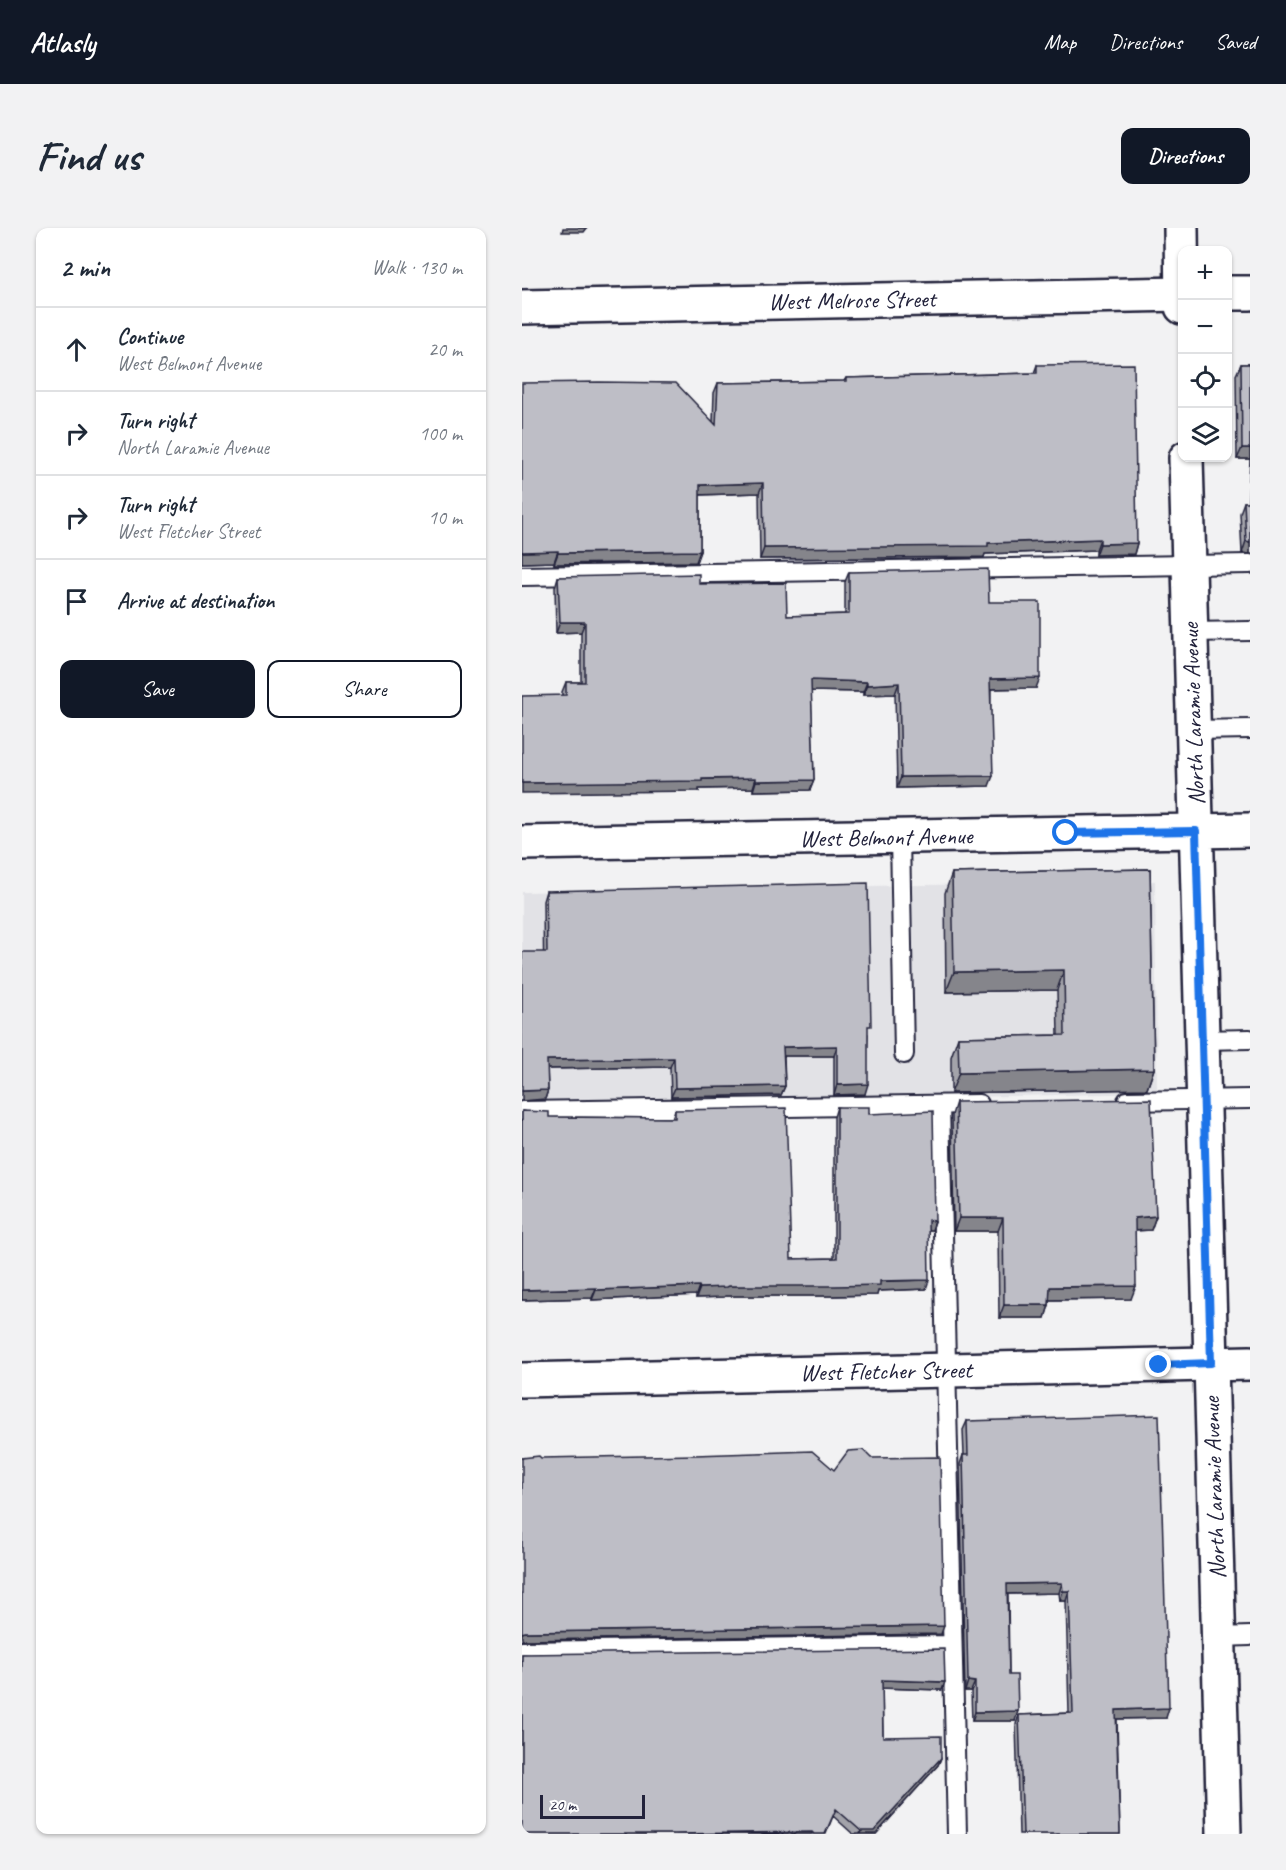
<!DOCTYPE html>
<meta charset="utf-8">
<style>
body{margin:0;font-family:Caveat,sans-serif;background:#f2f2f3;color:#1f2937}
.controls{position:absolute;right:18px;top:18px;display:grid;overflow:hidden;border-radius:12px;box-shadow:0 2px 4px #0004}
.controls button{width:54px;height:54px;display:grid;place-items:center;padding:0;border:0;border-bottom:2px solid #e0e1e3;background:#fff;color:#1f2937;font:30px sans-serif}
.scale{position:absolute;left:18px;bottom:15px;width:105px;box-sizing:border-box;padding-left:6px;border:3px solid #22223b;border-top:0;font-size:16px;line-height:21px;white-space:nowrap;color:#22223b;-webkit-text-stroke:4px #fff;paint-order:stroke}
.stop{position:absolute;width:18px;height:18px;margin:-14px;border:4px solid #1a73e8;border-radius:50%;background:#fff}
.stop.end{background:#1a73e8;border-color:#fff;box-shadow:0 2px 6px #0008}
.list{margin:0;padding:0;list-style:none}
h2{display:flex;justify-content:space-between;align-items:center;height:78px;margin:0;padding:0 24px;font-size:26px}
h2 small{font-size:20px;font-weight:400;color:#747a83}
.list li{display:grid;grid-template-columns:39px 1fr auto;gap:18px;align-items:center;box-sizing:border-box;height:84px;padding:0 24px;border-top:2px solid #e0e1e3}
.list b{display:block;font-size:22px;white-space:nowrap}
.list p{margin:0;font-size:20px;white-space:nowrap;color:#747a83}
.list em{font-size:20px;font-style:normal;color:#747a83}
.actions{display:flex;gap:12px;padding:18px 24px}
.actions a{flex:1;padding:14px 0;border:2px solid #111827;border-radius:12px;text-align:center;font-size:21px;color:#111827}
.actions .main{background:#111827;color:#fff}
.icon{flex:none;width:33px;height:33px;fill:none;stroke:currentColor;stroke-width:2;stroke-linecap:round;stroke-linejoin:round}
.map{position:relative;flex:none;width:728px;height:1606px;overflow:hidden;border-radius:12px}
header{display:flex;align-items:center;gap:36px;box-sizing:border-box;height:84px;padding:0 30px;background:#111827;color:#fff}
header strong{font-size:28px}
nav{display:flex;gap:33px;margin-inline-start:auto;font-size:21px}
.intro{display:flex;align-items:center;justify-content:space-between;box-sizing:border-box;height:144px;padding:0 36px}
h1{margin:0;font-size:42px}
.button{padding:15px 27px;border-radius:12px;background:#111827;color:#fff;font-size:21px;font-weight:700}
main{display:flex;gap:36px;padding:0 36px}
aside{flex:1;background:#fff;border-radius:12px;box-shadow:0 2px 4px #0004}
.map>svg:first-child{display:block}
.built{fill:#e2e2e6}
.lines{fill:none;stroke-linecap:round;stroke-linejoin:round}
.lane-casing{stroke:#22223b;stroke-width:22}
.street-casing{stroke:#22223b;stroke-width:38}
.secondary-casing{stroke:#22223b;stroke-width:38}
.lane{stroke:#fff;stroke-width:18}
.street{stroke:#fff;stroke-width:33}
.secondary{stroke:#fff;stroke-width:33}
.wall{fill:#a3a3aa;stroke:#22223b;stroke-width:1.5}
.shaded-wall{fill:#85858b;stroke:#22223b;stroke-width:1.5}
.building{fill:#bebec6;stroke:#22223b;stroke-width:1.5}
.route{stroke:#1a73e8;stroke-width:8}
.labels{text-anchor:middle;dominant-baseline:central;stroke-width:6;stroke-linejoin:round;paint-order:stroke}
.street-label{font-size:24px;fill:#22223b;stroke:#fff}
</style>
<header>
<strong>Atlasly</strong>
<nav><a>Map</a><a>Directions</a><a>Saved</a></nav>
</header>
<div class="intro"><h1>Find us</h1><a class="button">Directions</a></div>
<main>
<aside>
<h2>2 min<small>Walk · 130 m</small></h2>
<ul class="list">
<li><svg class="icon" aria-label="ahead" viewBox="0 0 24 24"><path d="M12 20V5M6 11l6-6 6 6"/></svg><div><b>Continue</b><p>West Belmont Avenue</p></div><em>20 m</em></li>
<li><svg class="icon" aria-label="right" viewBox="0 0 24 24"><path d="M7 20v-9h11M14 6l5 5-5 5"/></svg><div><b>Turn right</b><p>North Laramie Avenue</p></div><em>100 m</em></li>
<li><svg class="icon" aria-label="right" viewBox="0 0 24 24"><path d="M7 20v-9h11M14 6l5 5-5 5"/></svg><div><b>Turn right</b><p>West Fletcher Street</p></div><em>10 m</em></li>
<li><svg class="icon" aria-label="arrive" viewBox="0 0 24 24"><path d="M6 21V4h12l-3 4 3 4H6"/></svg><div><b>Arrive at destination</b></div></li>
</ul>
<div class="actions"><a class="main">Save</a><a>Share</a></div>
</aside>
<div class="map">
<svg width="728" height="1606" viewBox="0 0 728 1606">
<rect width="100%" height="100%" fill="#f2f2f3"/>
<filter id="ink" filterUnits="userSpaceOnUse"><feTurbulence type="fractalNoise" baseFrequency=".0167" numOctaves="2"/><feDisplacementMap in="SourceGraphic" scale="12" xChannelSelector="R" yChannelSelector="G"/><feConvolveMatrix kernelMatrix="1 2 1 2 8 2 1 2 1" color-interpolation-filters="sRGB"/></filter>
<g filter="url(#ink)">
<path class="built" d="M633,653L635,865L0,878V664Z"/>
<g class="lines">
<g class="lane-casing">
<path id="lane" d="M0,348L728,336
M668,404L728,403
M671,502L728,501
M378,608L382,826
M680,812L728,811
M605,873L728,871
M418,877L435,1606
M0,883L457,876
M697,1409L728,1408
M0,1423L430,1417"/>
</g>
<g class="street-casing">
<path id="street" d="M706,65H728
M0,79L660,66
M0,1152L728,1135"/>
</g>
<g class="secondary-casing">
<path id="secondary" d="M659,0L660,79
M664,230L702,1606
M0,615L728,602"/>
</g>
<use href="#lane" class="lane"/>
<use href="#street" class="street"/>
<use href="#secondary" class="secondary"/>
</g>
<path class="wall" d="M719,136H728V326L720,325L718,285L722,274H726L728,231H715L714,147Z
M515,137L615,315L612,326L574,327V322L463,326L462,329L238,331L237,265L178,267V323L174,334L32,336V334L0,335L191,194L192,165L196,155L322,153L324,150L512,145Z
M327,344L467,374L514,460L469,461L467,558L375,560L373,466L341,467V464L289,463L292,552L288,562L231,563V560L177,561V563L40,467V464L44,454H59V404L34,405L33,359L36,349L177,356L265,388L323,386V354Z
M628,641L632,841L625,861L429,865V829L436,809L536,807L535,762L424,764L423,665L430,645Z
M24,663L346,806L343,866L312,867V828H262L263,858L259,867L149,869L148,839L25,841L26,862L23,871L21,673Z
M434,874L634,988L629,1002L613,1003L609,1071L527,1072V1077L523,1090H477L476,1003H432L430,887Z
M315,879L347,886L413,993L410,1002H406L404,1061L356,1063L355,1067L310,1068H203L202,1069L174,1070V1067L70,1072V1070L0,1072V883L27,889L150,890L153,882L269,1031L312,1030V889Z
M445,1193L644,1490L595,1491L598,1606H497L494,1496L497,1487L547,1485L544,1373H538L537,1365L486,1366L487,1447L493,1493H450L449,1463H443L438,1236L441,1227H442L441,1202Z
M0,1426L420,1462L360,1460L361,1509L419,1530L416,1537L354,1606H331L311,1588L304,1606H0Z"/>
<path class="shaded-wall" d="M41,0H65L62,4H40Z
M720,220H728V231H715Z
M241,255L237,265L174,267L178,257Z
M578,311L574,322L463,326L462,329L238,331L242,320L466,315Z
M724,313L728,314V326L720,325Z
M615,315L612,326L574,327L578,316Z
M36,323L32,334L0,335V324Z
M178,323L174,334L32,336L36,325Z
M38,394H63L59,404L34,405Z
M518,450L514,460L465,461L468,451Z
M289,452L345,454L341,464L285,463Z
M377,455L373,466L341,467L345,457Z
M471,548L467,558L375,560L379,549Z
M234,550L231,560L177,561V563L0,565V555Z
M292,552L288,562L231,563L234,553Z
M542,742L535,762L424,764L432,744Z
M315,818L312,828H258L261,819Z
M152,830L148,839L22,841L25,832Z
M632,841L625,861L429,865L437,845Z
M346,856L343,866L312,867L315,857Z
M263,858L259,867L149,869L153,860Z
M26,862L23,871L0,873V863Z
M634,988L629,1002L608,1003L613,990Z
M437,990H481L476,1003H432Z
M406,992L413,993L410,1002H402Z
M407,1052L404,1061L356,1063L355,1067L310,1068H203L202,1069L174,1070L178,1060L207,1058Z
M177,1058L174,1067L70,1072L74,1062Z
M614,1058L609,1071L523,1072L528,1059Z
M74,1060L70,1070L0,1072V1062Z
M482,1077H527L523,1090H477Z
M540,1355L537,1365L482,1366L485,1356Z
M541,1363H547L544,1373H538Z
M422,1398L419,1406L0,1412V1405L3,1404Z
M360,1452L423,1454L420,1462L357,1460Z
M446,1453L453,1454L449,1463H443Z
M647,1480L644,1490L591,1491L594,1482Z
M496,1483L493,1493H450L453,1484Z
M419,1530L416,1537L354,1606H338L339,1603Z
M290,1604L289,1606H154Z"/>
<path class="building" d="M612,136L615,315L578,316V311L466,315V318L242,320L241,255L178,257V323L36,325V323L0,324V155L77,154L154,155L194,197L196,155L324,153V150L515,145V137Z
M719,136H728V220H720Z
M722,274H728V314L724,313Z
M466,341L467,374H518V450L468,451L471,548L379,549L377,455L345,457V454L289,452L292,552L234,553V550L180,551V553L0,555V468L44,467V454H63V394H38L36,349L177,346V356L264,355L265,388L327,386V344Z
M628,641L632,841L437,845L436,809L543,807L542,742L432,744L430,645Z
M346,655L349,798H346V856L315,857V818L261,819L263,858L153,860L152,830L25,832L26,862L0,863V724H25L24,663Z
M629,871L634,988L613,990L614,1058L528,1059L527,1077H482L481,990H437L434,874Z
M315,879H347V886L411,883L413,993L406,992L407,1052L358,1053V1057L313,1058H207L205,1059L178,1060L177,1058L74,1062V1060L0,1062V883L27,884V889L153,890V882L264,880L269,1031L315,1030Z
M637,1187L645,1442H646L647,1480L594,1482L598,1606H501L497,1487L551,1485L547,1363H541L540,1355L485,1356L487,1447H495L496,1483L453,1484V1454L446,1453L441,1227H446L445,1193Z
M341,1222L349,1230L418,1229L422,1398L3,1404L0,1405V1230L17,1228L19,1230L173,1227L290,1223L312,1242L326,1223Z
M422,1421L423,1454L360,1452L361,1509L419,1508V1530L352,1603H339L314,1581L303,1606H292L290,1604L154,1606H0V1426Z"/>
</g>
<g class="lines" filter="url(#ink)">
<path class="route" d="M544,605L674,603L689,1135L637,1137"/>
</g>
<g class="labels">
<g class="street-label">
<text transform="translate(330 72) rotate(-1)">West Melrose Street</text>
<text transform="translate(671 486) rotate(-92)">North Laramie Avenue</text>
<text transform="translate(364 609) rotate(-1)">West Belmont Avenue</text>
<text transform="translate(364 1143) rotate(-1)">West Fletcher Street</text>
<text transform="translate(692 1260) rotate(-92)">North Laramie Avenue</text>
</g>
</g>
</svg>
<div class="controls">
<button>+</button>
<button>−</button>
<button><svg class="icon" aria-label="locate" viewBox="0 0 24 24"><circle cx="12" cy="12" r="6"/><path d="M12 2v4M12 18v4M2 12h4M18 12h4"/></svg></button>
<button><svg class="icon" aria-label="layers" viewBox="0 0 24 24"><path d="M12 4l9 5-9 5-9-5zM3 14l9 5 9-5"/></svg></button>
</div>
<div class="scale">20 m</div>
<div class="stop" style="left:544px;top:605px"></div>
<div class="stop end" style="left:637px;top:1137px"></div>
</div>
</main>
